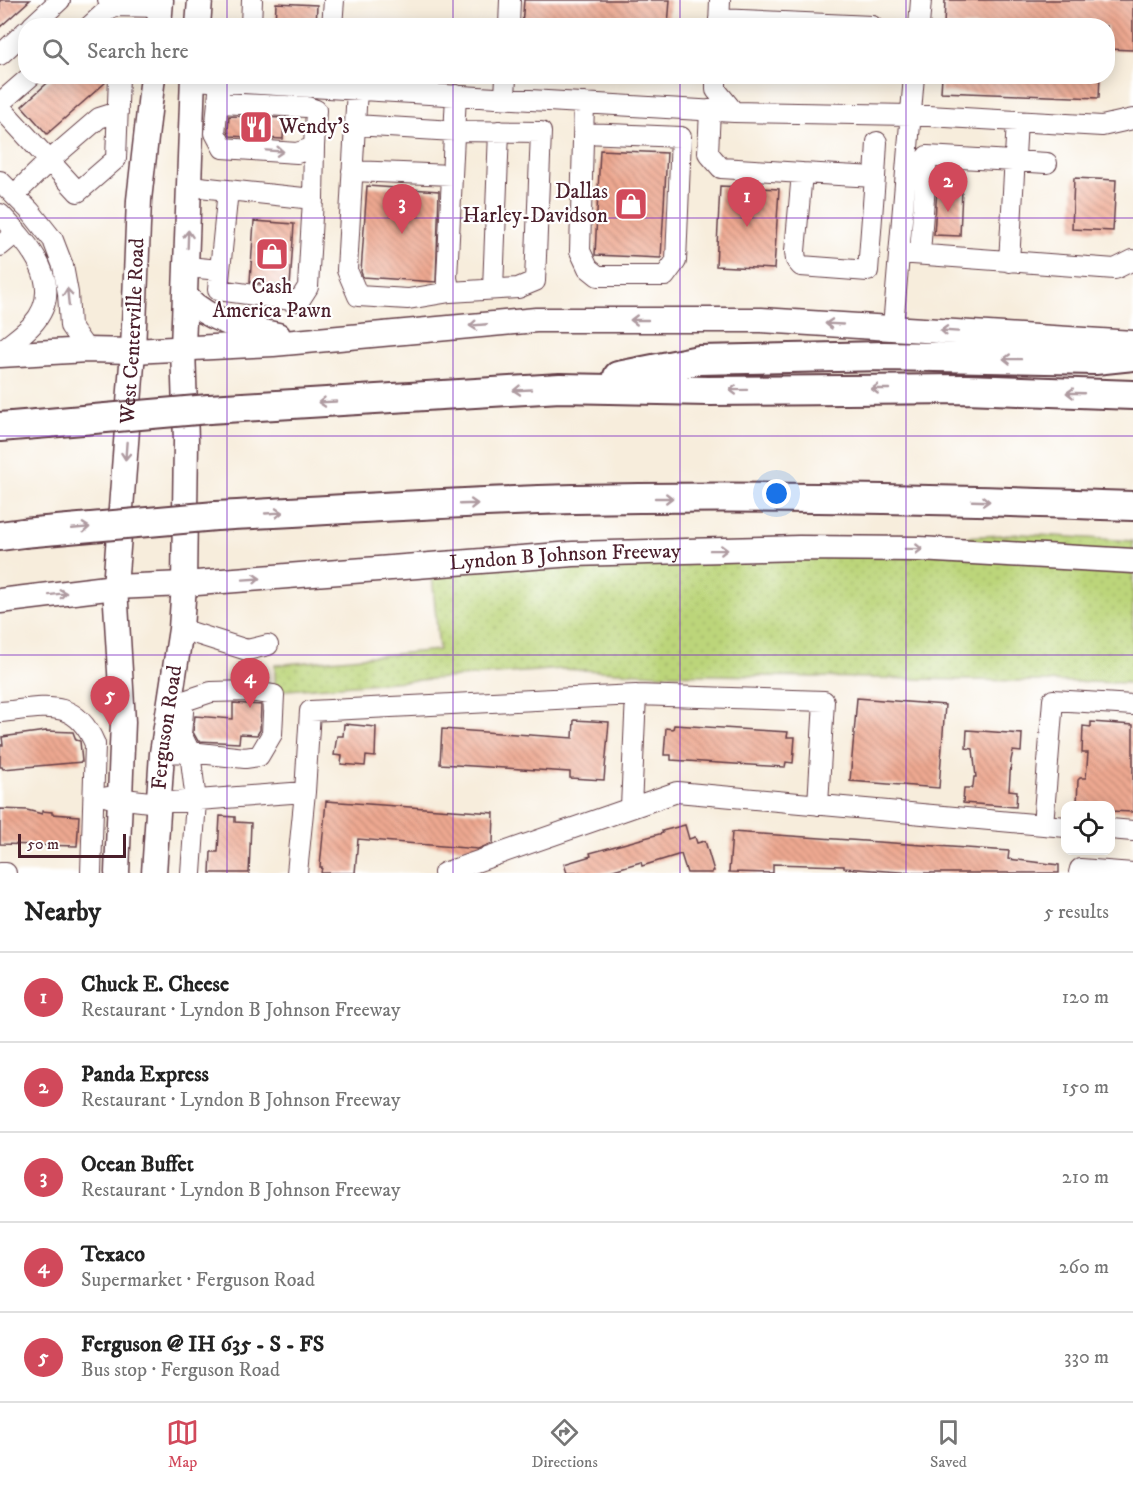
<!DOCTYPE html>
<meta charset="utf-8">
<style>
body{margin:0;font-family:"IM FELL DW Pica",serif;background:#f6f6f6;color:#222}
.controls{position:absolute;right:18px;bottom:18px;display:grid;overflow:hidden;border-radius:12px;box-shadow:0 3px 15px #0003}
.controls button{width:54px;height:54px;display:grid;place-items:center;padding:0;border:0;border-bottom:2px solid #e0e0e0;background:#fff;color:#222;font:30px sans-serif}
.scale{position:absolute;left:18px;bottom:15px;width:108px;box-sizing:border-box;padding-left:6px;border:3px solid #4a1f2b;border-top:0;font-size:16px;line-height:21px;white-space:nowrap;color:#4a1f2b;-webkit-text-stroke:4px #fff;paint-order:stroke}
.you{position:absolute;left:777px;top:494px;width:21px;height:21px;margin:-15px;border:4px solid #fff;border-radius:50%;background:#1a73e8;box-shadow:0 0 0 9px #1a73e833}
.badge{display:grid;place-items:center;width:39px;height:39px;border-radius:50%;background:#d1495b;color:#fff;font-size:20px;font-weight:700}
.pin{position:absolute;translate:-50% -50px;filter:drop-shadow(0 2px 3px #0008)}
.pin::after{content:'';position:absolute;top:32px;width:21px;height:18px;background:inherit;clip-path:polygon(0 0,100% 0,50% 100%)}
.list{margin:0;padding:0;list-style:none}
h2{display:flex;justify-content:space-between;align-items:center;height:78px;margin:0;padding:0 24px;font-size:26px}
h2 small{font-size:20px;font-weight:400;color:#767676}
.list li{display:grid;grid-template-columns:39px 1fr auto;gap:18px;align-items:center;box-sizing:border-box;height:90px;padding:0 24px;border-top:2px solid #e0e0e0}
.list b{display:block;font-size:22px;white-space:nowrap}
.list p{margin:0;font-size:20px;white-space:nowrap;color:#767676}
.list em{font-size:20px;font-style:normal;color:#767676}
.icon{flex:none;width:33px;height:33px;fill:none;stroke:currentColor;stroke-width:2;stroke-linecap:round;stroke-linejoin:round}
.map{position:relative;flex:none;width:1133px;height:873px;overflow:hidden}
.search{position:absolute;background:#fff;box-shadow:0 3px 15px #0003;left:18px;right:18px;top:18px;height:66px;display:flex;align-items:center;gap:15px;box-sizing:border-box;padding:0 21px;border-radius:24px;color:#767676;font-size:22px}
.sheet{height:528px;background:#fff}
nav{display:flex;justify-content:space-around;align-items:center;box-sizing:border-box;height:84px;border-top:2px solid #e0e0e0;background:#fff;font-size:16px;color:#767676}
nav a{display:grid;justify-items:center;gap:3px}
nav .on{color:#d1495b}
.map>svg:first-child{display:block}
.grass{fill:url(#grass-dots);stroke:#837a52;stroke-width:1.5}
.building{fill:url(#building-back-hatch)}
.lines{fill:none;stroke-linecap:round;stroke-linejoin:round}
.minor-casing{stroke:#643e46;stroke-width:22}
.major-casing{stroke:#643e46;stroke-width:27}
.highway-casing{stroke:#643e46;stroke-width:32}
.minor{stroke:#fff;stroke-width:20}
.major{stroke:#fff;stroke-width:24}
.highway{stroke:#fff;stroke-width:28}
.highway-bridge-casing{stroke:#643e46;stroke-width:32;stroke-linecap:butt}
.highway-bridge{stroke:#fff;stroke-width:28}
.oneway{stroke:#ae9aa0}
.grid{fill:none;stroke:#7b2cbf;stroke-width:1.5;stroke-opacity:0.55}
.labels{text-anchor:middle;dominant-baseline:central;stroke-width:4.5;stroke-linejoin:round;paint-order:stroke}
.poi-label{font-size:21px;fill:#4a1f2b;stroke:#fff;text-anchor:start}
.street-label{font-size:21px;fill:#4a1f2b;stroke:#fff}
</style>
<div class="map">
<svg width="1133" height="873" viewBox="0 0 1133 873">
<defs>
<pattern id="grass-dots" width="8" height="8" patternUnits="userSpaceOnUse" patternTransform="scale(1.5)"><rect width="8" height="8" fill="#bcd57a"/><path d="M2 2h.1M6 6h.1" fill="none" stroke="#a3b66a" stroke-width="1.8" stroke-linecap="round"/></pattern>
<pattern id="building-back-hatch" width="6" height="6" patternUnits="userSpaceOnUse" patternTransform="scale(1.5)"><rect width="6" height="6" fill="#eea991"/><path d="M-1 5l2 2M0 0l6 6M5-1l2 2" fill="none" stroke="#c38977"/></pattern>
</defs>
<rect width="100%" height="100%" fill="#fff"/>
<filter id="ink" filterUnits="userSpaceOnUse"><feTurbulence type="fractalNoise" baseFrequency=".0167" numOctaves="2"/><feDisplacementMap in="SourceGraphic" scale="12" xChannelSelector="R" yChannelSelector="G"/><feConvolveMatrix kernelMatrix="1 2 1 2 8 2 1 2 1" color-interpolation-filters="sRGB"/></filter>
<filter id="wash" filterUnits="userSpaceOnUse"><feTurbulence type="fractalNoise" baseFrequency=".008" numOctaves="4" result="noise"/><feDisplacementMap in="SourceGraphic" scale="24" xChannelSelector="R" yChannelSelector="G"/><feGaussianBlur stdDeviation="1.35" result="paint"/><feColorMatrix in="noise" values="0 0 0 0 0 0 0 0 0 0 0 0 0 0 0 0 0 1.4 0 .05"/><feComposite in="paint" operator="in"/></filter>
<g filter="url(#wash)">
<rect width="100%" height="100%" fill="#f7eddc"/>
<path class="grass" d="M1023,534L1133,541V683L658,674L562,669L275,691V665L439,650L432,575L468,562Z"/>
<g id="blocks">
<path class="building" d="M0,0H30L0,27Z
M524,0H670L668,26H522Z
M945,0H1133V50L1107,49V26H944Z
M276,3L317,5L316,26H275Z
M55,76H100L106,82L47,134L22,106Z
M942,76H1100L1099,98L941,92Z
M229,116L284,118L283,139L230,136L228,131Z
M600,150L667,153L661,258L595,255Z
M1074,178L1116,180L1113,231L1072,229Z
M367,186L439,191L436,282L363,277L361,272Z
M720,186L779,189L774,269L716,266Z
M937,189H962L960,236L934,235Z
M254,221L294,224L290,287L250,282Z
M857,698L945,705L939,788L850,781Z
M233,703L261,705L260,730L257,735L240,734L239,743L198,741L193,732L195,716L233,719Z
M574,720L609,722L604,780L570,778V772L440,764L442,729L573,738Z
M1091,722L1133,725V812L1110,811V806L1077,804L1078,780L1080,778H1086L1088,753H1082L1083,726L1091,727Z
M344,724L376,727L375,757L366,756L365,766L341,764L342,756L334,755L337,736H343Z
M674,725L788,732L787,737H795L793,763L786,762L785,767L671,760V755H664L666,728L673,729Z
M967,730L1022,734L1021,752L1013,751L1011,760L1009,790L1017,791L1016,807L963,803L964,788H971L973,786L974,777H976L973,749L966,748Z
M46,731L73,732L76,740L80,741L82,762L3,769L2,767H0V745H3L2,737Z
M326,801L494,813L493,843L478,849L358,839L355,873H321L322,867H320Z
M0,809L27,810L42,814V811L52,812V814L79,816L77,846L0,844Z
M220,816L235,817V822L251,823L249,873H210L211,852H218Z
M685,825L689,839L695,837L697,843L705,841L714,871H712V873H687L681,854L642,866L641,862L603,873H567L564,864L591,856L590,853L663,833L662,831Z
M732,832L1009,851L1008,859L1059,865V873H914L844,868V866L773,864V873L729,872Z"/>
</g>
</g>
<g filter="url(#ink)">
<use href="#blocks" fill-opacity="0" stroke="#643e46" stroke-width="1.5"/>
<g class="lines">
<g class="minor-casing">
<path id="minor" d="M108,0L112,6L161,7
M719,19L872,26
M32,26L60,0
M90,26L112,6
M251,26L252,0
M332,26L334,0
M509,26L510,0
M719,26L720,0
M919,26L921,0
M0,55L26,31
M716,76V90L734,112L911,115L1102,126L1133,119
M193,80L734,112
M357,89L347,270L358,296L408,299L450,292
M505,98L506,76
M0,103L31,76
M218,103L307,107L316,110L314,147L297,153L223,148L215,133L220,81
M584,103L580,251L588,268L598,276H665L676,261L681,137L585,133
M0,107L78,192L116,159L119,76
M710,110L708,153L721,168L802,173L795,251L796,260L801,266L868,271L875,177L802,173
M355,125L454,131L541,132L535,281L518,288L450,292L447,278C450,217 453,156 456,95
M352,171L452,175
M875,177L877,142
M0,181L30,211L53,240L63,266L68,293L70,326L87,350
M190,186L313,199L308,287L299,301L218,290L228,190
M14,195L49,161L99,118L118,112
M313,199L314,147
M0,214C28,243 68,286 32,325C23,335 10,343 0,352
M0,246L17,232
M899,253L1115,269L1133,260
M920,254L927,156L1047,163
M1009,262L1017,121
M187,267L220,270
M493,289L499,131
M893,327L914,76
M181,629L247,650L268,645
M172,700L184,701L181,734L190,752L196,801L191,873
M0,712C43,708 75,696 95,744L91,873
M162,753L190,752L245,758L259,756L272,734L274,695L249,691L211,692L184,701
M108,797L158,803L305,792
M631,807L636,695
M1043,825L1053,700L1133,705
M1110,829L1133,831
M0,873H6
M297,873L305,792L310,711L636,695L824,701L818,805
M444,873L677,792L1066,827
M1079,873L1080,869L1133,873"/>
</g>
<g class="major-casing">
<g id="major">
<path d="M159,26L161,0"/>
<path d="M198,26L200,0"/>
<path d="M186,297C210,322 245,329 278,335"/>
<path d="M0,355L87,350L133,351L273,344L536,320H761L1133,343"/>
<path id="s1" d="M0,601L115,587L184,584L573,554L799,548L919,549L1133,561"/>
<path id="s2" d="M117,873L123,722L115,587L133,351L139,200L153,76"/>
<path id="s3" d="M154,873L162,753L181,629L184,584L186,441L183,348L193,76"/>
</g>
</g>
<g class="highway-casing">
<path id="highway" d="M618,376L699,360L884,356L1095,360L1133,356
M209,409L560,388L708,391L966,389L1133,395
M0,427L48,423
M216,516C356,509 498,499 640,498C804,496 968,500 1133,506
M0,536L23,533"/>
</g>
<use href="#minor" class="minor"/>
<use href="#major" class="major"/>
<use href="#highway" class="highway"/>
<g class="highway-bridge-casing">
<path id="highway-bridge" d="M48,423L209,409
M23,533L216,516"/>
</g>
<use href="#highway-bridge" class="highway-bridge"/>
</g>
<defs><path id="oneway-shaft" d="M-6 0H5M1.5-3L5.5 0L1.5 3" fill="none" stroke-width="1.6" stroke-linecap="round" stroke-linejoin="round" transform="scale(1.5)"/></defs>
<g class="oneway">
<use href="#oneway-shaft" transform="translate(275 151) rotate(4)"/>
<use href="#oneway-shaft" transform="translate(188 239) rotate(-88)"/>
<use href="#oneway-shaft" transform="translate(68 297) rotate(-96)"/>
<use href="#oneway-shaft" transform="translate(639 320) rotate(-180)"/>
<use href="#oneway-shaft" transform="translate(834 324) rotate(-177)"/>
<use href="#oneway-shaft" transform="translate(478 325) rotate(175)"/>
<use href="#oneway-shaft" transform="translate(949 331) rotate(-176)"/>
<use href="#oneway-shaft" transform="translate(1012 359) rotate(-179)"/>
<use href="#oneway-shaft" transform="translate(880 389) rotate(-180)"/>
<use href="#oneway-shaft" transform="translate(522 390) rotate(177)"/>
<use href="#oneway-shaft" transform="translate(738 390) rotate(179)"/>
<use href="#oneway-shaft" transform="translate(1075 393) rotate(-178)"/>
<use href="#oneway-shaft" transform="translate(327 402) rotate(177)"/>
<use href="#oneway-shaft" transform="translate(126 451) rotate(94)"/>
<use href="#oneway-shaft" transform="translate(664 498)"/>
<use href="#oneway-shaft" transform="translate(981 501) rotate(2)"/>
<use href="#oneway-shaft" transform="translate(469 504) rotate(-2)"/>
<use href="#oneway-shaft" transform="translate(274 513) rotate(-3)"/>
<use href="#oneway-shaft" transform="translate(81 528) rotate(-5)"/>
<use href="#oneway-shaft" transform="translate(914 549) rotate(1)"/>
<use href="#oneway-shaft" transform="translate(719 550) rotate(-1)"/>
<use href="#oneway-shaft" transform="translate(252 579) rotate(-4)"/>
<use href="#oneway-shaft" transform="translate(58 594) rotate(-7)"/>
</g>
</g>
<path class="grid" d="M227,0V26M453,0V26M680,0V26M906,0V26M227,76V873M453,76V873M680,76V873M906,76V873M0,218H1133M0,436H1133M0,655H1133"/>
<defs>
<g id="restaurant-square" transform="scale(1.725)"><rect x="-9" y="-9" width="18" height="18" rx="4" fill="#d1495b" stroke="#fff"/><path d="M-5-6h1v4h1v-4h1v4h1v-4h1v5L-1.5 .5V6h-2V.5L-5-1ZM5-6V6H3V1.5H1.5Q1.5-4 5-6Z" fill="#fff"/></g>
<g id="shop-square" transform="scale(1.725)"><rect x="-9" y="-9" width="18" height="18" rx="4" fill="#d1495b" stroke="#fff"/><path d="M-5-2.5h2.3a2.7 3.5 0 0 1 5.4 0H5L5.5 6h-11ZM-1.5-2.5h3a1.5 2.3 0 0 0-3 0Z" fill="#fff"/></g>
</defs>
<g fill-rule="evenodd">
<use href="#restaurant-square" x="256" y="127"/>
<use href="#shop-square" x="631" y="204"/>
<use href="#shop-square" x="272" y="254"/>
</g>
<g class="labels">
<g class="poi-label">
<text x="279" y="127">Wendy's</text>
<text x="608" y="192" text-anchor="end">Dallas<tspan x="608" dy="24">Harley-Davidson</tspan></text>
<text x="272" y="287" text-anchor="middle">Cash<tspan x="272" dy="24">America Pawn</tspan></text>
</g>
<g class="street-label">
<text stroke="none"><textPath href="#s2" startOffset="543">West Centerville Road</textPath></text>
<text stroke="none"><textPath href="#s1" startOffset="567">Lyndon B Johnson Freeway</textPath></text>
<text stroke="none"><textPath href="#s3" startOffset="146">Ferguson Road</textPath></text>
</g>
</g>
</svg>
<div class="controls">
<button><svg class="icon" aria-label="locate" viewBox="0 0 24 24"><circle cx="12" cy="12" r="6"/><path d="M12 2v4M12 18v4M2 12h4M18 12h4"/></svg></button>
</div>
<div class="scale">50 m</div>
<div class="you"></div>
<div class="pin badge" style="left:747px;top:227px">1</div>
<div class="pin badge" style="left:948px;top:212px">2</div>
<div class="pin badge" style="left:402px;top:234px">3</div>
<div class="pin badge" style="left:250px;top:708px">4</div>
<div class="pin badge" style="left:110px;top:726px">5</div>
<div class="search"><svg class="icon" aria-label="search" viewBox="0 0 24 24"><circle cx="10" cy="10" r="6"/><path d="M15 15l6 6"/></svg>Search here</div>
</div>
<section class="sheet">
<h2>Nearby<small>5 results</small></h2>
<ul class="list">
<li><span class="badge">1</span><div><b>Chuck E. Cheese</b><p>Restaurant · Lyndon B Johnson Freeway</p></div><em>120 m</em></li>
<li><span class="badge">2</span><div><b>Panda Express</b><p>Restaurant · Lyndon B Johnson Freeway</p></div><em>150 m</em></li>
<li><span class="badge">3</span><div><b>Ocean Buffet</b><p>Restaurant · Lyndon B Johnson Freeway</p></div><em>210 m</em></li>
<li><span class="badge">4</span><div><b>Texaco</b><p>Supermarket · Ferguson Road</p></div><em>260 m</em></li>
<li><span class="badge">5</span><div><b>Ferguson @ IH 635 - S - FS</b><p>Bus stop · Ferguson Road</p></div><em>330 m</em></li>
</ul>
</section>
<nav>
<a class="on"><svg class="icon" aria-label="map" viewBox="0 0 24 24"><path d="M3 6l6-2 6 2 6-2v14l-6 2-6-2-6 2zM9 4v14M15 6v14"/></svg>Map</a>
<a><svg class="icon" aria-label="directions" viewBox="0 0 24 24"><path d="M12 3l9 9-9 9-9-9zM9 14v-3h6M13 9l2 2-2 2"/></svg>Directions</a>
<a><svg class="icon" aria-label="saved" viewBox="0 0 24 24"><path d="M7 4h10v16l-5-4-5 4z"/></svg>Saved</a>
</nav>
